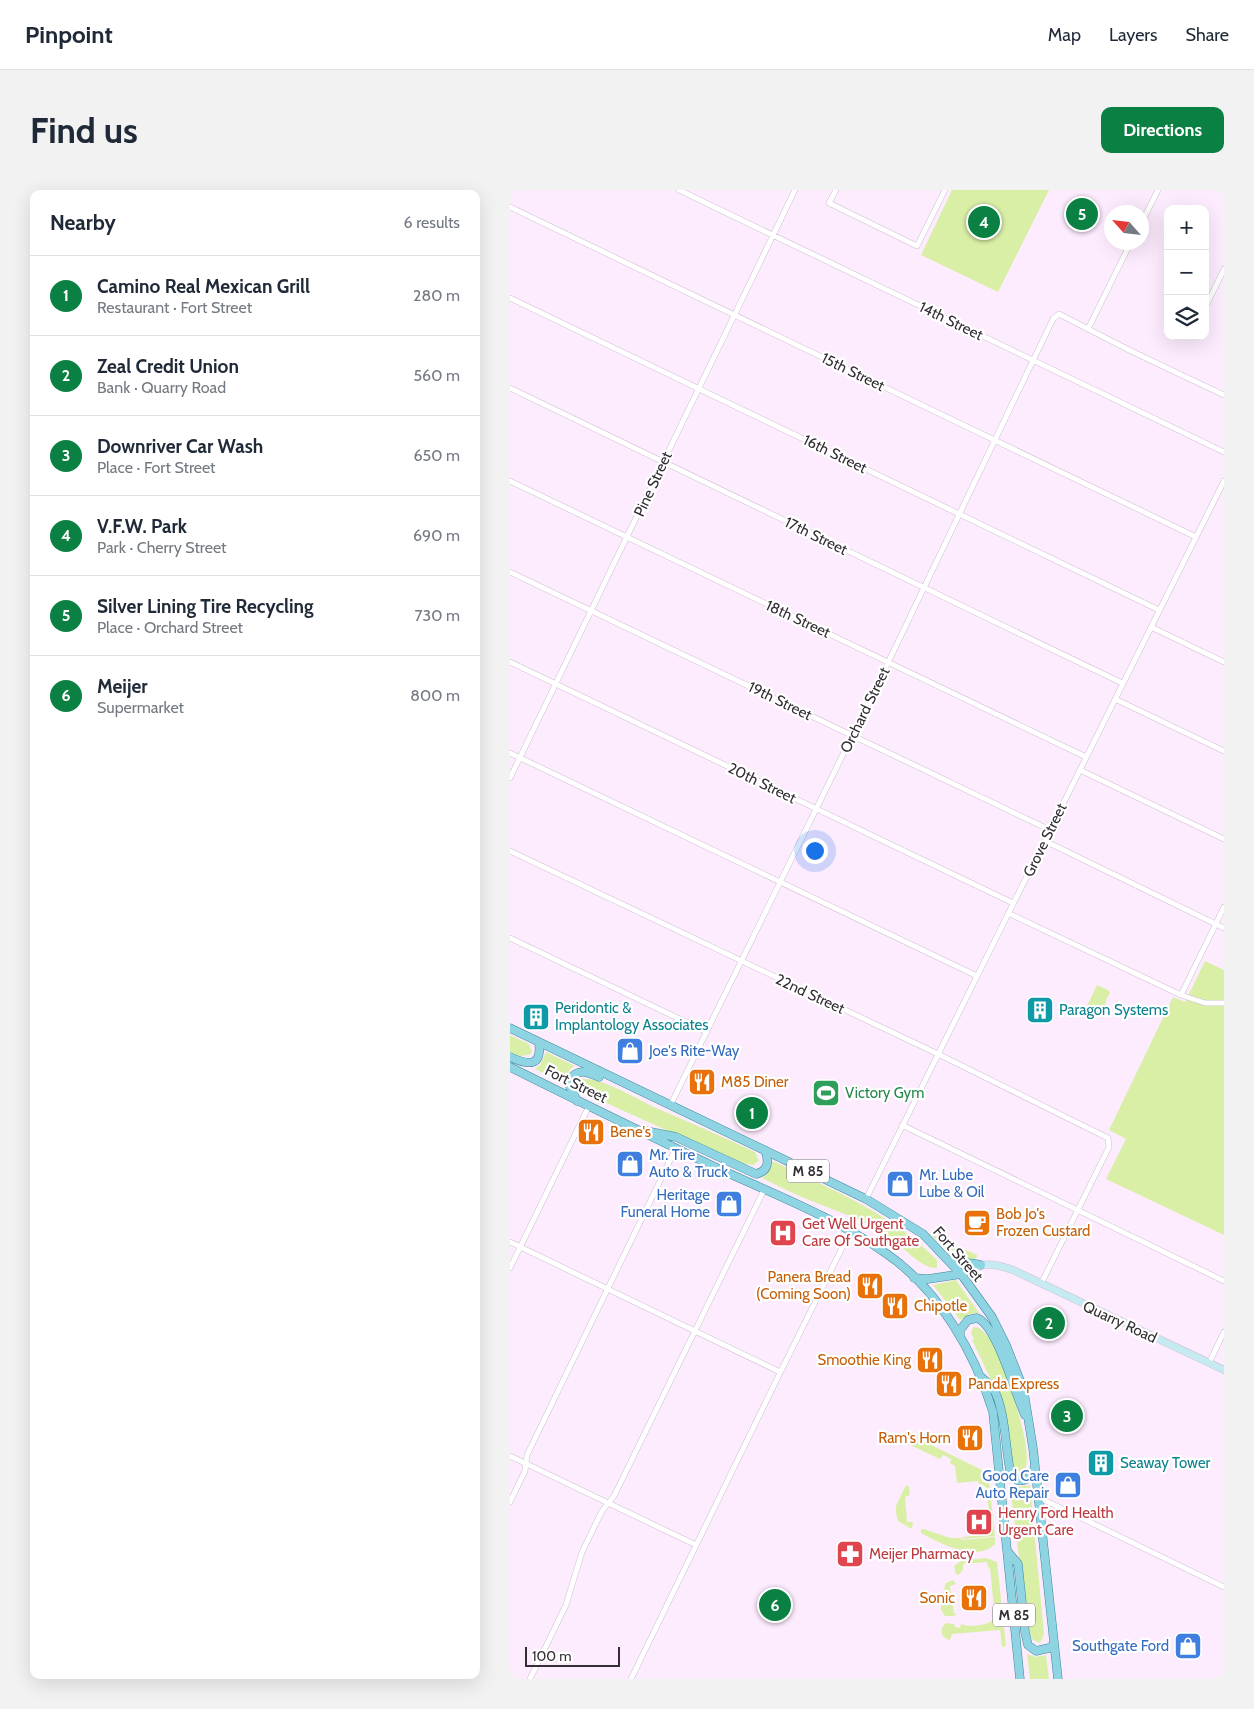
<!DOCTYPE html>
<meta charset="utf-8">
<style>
body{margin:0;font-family:Cabin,sans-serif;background:#f2f2f3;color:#1f2937}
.controls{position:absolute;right:15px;top:15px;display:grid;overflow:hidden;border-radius:10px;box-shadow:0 5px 20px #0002}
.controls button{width:45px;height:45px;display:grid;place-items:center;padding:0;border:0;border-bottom:1px solid #e0e1e3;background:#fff;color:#1f2937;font:25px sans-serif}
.compass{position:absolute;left:594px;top:15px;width:45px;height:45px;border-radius:50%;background:#fff;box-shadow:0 5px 20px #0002;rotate:297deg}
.scale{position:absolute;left:15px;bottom:12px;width:95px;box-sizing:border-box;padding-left:5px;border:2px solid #332d34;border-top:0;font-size:14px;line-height:18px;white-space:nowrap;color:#332d34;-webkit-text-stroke:4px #fff;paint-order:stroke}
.you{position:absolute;left:304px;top:660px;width:18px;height:18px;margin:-12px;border:4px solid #fff;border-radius:50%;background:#1a73e8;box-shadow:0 0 0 8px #1a73e833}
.badge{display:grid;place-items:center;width:32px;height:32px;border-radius:50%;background:#0b8043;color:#fff;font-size:16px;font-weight:700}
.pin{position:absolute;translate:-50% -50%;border:2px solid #fff;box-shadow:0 1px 5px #0006}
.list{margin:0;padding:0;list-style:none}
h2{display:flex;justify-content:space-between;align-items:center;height:65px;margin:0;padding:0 20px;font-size:21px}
h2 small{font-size:16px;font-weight:400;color:#747a83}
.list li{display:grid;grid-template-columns:32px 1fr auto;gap:15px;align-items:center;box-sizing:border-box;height:80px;padding:0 20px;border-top:1px solid #e0e1e3}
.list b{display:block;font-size:19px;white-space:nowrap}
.list p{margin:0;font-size:16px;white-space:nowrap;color:#747a83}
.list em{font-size:16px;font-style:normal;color:#747a83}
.icon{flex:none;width:28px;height:28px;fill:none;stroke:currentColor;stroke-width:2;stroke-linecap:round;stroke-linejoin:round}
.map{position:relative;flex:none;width:714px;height:1489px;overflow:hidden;border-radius:10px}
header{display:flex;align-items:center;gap:30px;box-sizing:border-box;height:70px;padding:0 25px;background:#fff;border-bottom:1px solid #e0e1e3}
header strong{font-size:24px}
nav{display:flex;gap:28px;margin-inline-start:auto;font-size:18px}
.intro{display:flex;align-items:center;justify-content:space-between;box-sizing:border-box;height:120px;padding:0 30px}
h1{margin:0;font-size:35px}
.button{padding:12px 22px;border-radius:10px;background:#0b8043;color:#fff;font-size:18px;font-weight:700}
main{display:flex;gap:30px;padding:0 30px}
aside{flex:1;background:#fff;border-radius:10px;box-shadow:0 5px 20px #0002}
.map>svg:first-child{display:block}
.green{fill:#daefa6}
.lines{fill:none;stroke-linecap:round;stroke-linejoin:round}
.street-casing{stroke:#cebecf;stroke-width:6}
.secondary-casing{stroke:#cebecf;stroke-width:8}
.primary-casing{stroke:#3d8799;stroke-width:9}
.street{stroke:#fff;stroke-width:5}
.secondary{stroke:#c6eaf1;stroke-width:7}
.primary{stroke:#8ed4e3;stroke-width:8}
.labels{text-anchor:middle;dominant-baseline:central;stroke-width:4.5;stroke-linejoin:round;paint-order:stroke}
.shield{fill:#fff;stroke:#706c71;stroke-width:1}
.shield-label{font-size:14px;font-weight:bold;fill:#332d34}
.street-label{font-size:15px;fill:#332d34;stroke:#fff}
.culture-label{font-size:15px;fill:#0d838f;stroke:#fff;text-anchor:start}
.shop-label{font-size:15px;fill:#366cbe;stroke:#fff;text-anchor:start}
.food-label{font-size:15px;fill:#c56008;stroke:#fff;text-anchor:start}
.leisure-label{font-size:15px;fill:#27864d;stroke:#fff;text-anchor:start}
.health-label{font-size:15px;fill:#be3a42;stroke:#fff;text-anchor:start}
</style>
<header>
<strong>Pinpoint</strong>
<nav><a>Map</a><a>Layers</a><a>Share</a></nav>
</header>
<div class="intro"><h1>Find us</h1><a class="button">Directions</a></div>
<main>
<aside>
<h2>Nearby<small>6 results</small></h2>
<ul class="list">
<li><span class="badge">1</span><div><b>Camino Real Mexican Grill</b><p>Restaurant · Fort Street</p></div><em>280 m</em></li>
<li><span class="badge">2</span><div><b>Zeal Credit Union</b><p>Bank · Quarry Road</p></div><em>560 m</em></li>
<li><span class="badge">3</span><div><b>Downriver Car Wash</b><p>Place · Fort Street</p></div><em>650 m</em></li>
<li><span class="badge">4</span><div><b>V.F.W. Park</b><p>Park · Cherry Street</p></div><em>690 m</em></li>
<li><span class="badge">5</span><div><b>Silver Lining Tire Recycling</b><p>Place · Orchard Street</p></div><em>730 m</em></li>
<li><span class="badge">6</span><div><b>Meijer</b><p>Supermarket</p></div><em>800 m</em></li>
</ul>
</aside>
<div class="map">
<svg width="714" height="1489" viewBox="0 0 714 1489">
<rect width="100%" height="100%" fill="#fdecfe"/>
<path class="green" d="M442,0H539L488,102L411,65Z
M695,771L714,780V1045L596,989L616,949L599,940L663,807L675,812Z
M587,795L598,800L600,803L596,810L595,822H590L577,816Z
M0,845L19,854L22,862L21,864L12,866L0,864Z
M36,862L65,876L60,879L54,893L25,879L30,875Z
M72,889C94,887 131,912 153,921C184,934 215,948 245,962L249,971L243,975L231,973L230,974C178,949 125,927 73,902L68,892Z
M263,971C321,999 381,1023 427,1070V1078C412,1080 391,1054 377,1046C351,1028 323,1020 294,1008C280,1002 266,995 252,988L257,984Z
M419,1043L467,1065V1067L465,1069L447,1070Z
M446,1090L469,1123L460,1124L450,1130L423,1095Z
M464,1137C471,1137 474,1142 478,1147L480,1146C489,1167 531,1268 512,1284L505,1279L501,1272L490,1209L462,1150L464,1149C461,1145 460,1141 464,1137Z
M398,1243L412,1248L411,1250L478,1283L485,1346L453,1349L452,1347L476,1345L481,1337L476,1297L472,1294H469L468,1291L447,1293L445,1276L440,1273L441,1269L433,1265L430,1269L396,1253L394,1248Z
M397,1295L399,1297L400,1305L395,1307L397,1332H403L402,1338H400L388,1331L386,1323V1316L395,1297Z
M500,1295L508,1297L520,1295L534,1444L530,1453L523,1450L518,1440Z
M411,1339H414L440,1348H451L452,1350L485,1347V1354C467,1373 429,1353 411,1343Z
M476,1368L487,1372L496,1456L492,1457L490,1440L442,1444L440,1450C431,1448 428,1439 436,1433L444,1434L445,1437L450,1438L451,1434C463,1438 474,1435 485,1430L480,1378L478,1377L477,1372L453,1374V1380L448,1385L446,1384L444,1376L451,1371Z
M443,1390L446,1394L440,1396L444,1424L448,1423L444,1426H435L431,1420L432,1406L436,1393Z
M517,1464L526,1467L536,1465L539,1489H520Z"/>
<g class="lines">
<g class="street-casing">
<path id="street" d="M169,0L714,262
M326,0L319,13L407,56L435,0
M0,17L686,347
M632,32L648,0
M0,108L649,420
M696,116L714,79
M578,139L621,52
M0,198L612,493
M0,291L576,567
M0,382L540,640
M641,437L714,472
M0,472L503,713
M605,509L714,561
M0,563L467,786
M570,580L714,649
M0,588L285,0
M535,651L714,738
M0,661L428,864L598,948L599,957L531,1094
M498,723L671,805L695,813H714
M0,748L197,842
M671,805L714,717
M160,916L374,481L543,129L549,124L621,161L714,205
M392,935L714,1091
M356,1009L714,291
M0,1052L270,1182
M0,1078L79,916
M699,1173L714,1142
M0,1266L186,1355
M528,1307L714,1397
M0,1312L15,1281L17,1265L166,958
M20,1489L56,1415L72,1362L92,1321L104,1306L254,1000
M121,1489L267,1189L340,1042"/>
</g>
<g class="secondary-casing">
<path id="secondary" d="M451,1084C458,1081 463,1078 470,1076C479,1072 494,1077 503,1080L714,1180"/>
</g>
<g class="primary-casing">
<path id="primary" d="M0,838L356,1009L413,1044L451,1084L482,1127L496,1155L511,1193L515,1209L523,1258L548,1489
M0,867C18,875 32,878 29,852
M0,877C68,911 136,944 205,977C263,1004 324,1027 377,1064C429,1100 465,1163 483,1222L510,1489
M67,911L60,897L62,887C70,878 79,883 89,887
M136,941L166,947L246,984C259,981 259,971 255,960
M439,1070C449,1075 460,1071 471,1075
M404,1088L418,1089L451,1084
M450,1145V1140L458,1130L467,1128C487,1135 505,1204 515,1225
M471,1187C475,1191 480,1194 483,1198C496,1220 495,1260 501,1285L507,1290C518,1292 521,1286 525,1277
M498,1362L508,1374L515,1442L518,1455L526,1461L539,1458L543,1455"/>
</g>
<use href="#street" class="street"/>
<use href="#secondary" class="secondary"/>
<use href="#primary" class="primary"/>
</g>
<defs>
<g id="building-square" transform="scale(1.4375)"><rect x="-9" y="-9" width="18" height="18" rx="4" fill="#0f9aa8" stroke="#fff"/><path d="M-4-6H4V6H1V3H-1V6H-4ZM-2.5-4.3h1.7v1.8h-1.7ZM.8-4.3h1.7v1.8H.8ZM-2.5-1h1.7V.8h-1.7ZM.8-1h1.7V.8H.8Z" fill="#fff"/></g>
<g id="shop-square" transform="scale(1.4375)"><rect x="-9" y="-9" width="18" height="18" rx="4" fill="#3f7fe0" stroke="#fff"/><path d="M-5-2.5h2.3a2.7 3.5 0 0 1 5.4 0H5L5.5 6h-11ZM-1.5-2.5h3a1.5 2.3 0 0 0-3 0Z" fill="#fff"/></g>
<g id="restaurant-square" transform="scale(1.4375)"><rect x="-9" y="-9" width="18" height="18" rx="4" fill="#e8710a" stroke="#fff"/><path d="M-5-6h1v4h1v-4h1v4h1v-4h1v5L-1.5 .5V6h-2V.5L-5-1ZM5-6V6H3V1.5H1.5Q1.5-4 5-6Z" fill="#fff"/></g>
<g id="stadium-square" transform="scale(1.4375)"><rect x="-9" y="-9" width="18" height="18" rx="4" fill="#2e9e5b" stroke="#fff"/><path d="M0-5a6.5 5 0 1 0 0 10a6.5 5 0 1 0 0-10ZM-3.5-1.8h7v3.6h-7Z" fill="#fff"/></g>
<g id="cafe-square" transform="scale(1.4375)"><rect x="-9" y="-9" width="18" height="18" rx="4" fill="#e8710a" stroke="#fff"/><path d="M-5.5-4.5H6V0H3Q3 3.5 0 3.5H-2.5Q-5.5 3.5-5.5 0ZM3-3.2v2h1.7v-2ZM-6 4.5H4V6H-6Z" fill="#fff"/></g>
<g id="hospital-square" transform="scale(1.4375)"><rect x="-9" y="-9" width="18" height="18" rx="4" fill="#e0444e" stroke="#fff"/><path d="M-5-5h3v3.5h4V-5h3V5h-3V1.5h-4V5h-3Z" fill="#fff"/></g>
<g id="pharmacy-square" transform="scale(1.4375)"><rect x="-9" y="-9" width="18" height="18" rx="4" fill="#e0444e" stroke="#fff"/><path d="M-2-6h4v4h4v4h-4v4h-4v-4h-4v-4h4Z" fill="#fff"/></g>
</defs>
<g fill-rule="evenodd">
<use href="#building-square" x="530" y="820"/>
<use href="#building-square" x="26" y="827"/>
<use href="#shop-square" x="120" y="861"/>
<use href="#restaurant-square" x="192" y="892"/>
<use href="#stadium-square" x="316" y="903"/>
<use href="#restaurant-square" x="81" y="942"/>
<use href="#shop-square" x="120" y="974"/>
<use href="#shop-square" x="390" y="994"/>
<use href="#shop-square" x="219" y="1014"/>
<use href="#cafe-square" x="467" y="1033"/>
<use href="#hospital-square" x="273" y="1043"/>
<use href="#restaurant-square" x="360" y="1096"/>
<use href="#restaurant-square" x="385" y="1116"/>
<use href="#restaurant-square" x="420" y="1170"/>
<use href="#restaurant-square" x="439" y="1194"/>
<use href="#restaurant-square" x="460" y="1248"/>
<use href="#building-square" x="591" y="1273"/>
<use href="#shop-square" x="558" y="1295"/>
<use href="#hospital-square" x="469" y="1332"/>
<use href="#pharmacy-square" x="340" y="1364"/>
<use href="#restaurant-square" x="464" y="1408"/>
<use href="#shop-square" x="678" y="1456"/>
</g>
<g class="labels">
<g class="shield">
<rect x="277" y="969.5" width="42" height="23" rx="4"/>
<rect x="483" y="1413.5" width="42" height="23" rx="4"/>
</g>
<g class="shield-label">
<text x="298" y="981">M 85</text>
<text x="504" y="1425">M 85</text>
</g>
<g class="street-label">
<text transform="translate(441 131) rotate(26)">14th Street</text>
<text transform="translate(343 182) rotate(26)">15th Street</text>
<text transform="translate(325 264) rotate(26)">16th Street</text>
<text transform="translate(143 294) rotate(-65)">Pine Street</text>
<text transform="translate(306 346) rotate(26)">17th Street</text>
<text transform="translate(288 429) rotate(25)">18th Street</text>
<text transform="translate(270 511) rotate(26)">19th Street</text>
<text transform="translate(355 520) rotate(-64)">Orchard Street</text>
<text transform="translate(252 593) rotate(26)">20th Street</text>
<text transform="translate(535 650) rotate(-64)">Grove Street</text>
<text transform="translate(300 804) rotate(25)">22nd Street</text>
<text transform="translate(66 894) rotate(26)">Fort Street</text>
<text transform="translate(448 1064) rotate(49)">Fort Street</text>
<text transform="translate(610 1132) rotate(25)">Quarry Road</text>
</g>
<g class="culture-label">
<text x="45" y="818">Peridontic &amp;<tspan x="45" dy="17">Implantology Associates</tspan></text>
<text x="549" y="820">Paragon Systems</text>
<text x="610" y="1273">Seaway Tower</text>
</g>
<g class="shop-label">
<text x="139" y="861">Joe's Rite-Way</text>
<text x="139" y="965">Mr. Tire<tspan x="139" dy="17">Auto &amp; Truck</tspan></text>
<text x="409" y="985">Mr. Lube<tspan x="409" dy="17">Lube &amp; Oil</tspan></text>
<text x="200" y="1005" text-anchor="end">Heritage<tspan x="200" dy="17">Funeral Home</tspan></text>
<text x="539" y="1286" text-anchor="end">Good Care<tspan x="539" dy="17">Auto Repair</tspan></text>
<text x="659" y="1456" text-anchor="end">Southgate Ford</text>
</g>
<g class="food-label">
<text x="211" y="892">M85 Diner</text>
<text x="100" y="942">Bene's</text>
<text x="486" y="1024">Bob Jo's<tspan x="486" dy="17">Frozen Custard</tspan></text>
<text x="341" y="1087" text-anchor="end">Panera Bread<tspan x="341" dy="17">(Coming Soon)</tspan></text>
<text x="404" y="1116">Chipotle</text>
<text x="401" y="1170" text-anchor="end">Smoothie King</text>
<text x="458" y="1194">Panda Express</text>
<text x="441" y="1248" text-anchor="end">Ram's Horn</text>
<text x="445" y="1408" text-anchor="end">Sonic</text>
</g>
<g class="leisure-label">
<text x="335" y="903">Victory Gym</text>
</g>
<g class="health-label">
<text x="292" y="1034">Get Well Urgent<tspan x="292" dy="17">Care Of Southgate</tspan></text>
<text x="488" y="1323">Henry Ford Health<tspan x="488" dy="17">Urgent Care</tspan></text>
<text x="359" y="1364">Meijer Pharmacy</text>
</g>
</g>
</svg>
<div class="controls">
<button>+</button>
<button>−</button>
<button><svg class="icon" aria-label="layers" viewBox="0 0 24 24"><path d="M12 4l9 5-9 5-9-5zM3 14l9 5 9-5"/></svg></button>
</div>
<svg class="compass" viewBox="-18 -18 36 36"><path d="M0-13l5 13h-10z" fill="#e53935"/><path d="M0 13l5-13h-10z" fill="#747a83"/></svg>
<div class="scale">100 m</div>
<div class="you"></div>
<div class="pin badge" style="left:242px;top:923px">1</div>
<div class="pin badge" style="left:539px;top:1133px">2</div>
<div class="pin badge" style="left:557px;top:1226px">3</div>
<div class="pin badge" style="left:474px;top:32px">4</div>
<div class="pin badge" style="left:572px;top:24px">5</div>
<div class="pin badge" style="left:265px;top:1415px">6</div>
</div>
</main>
